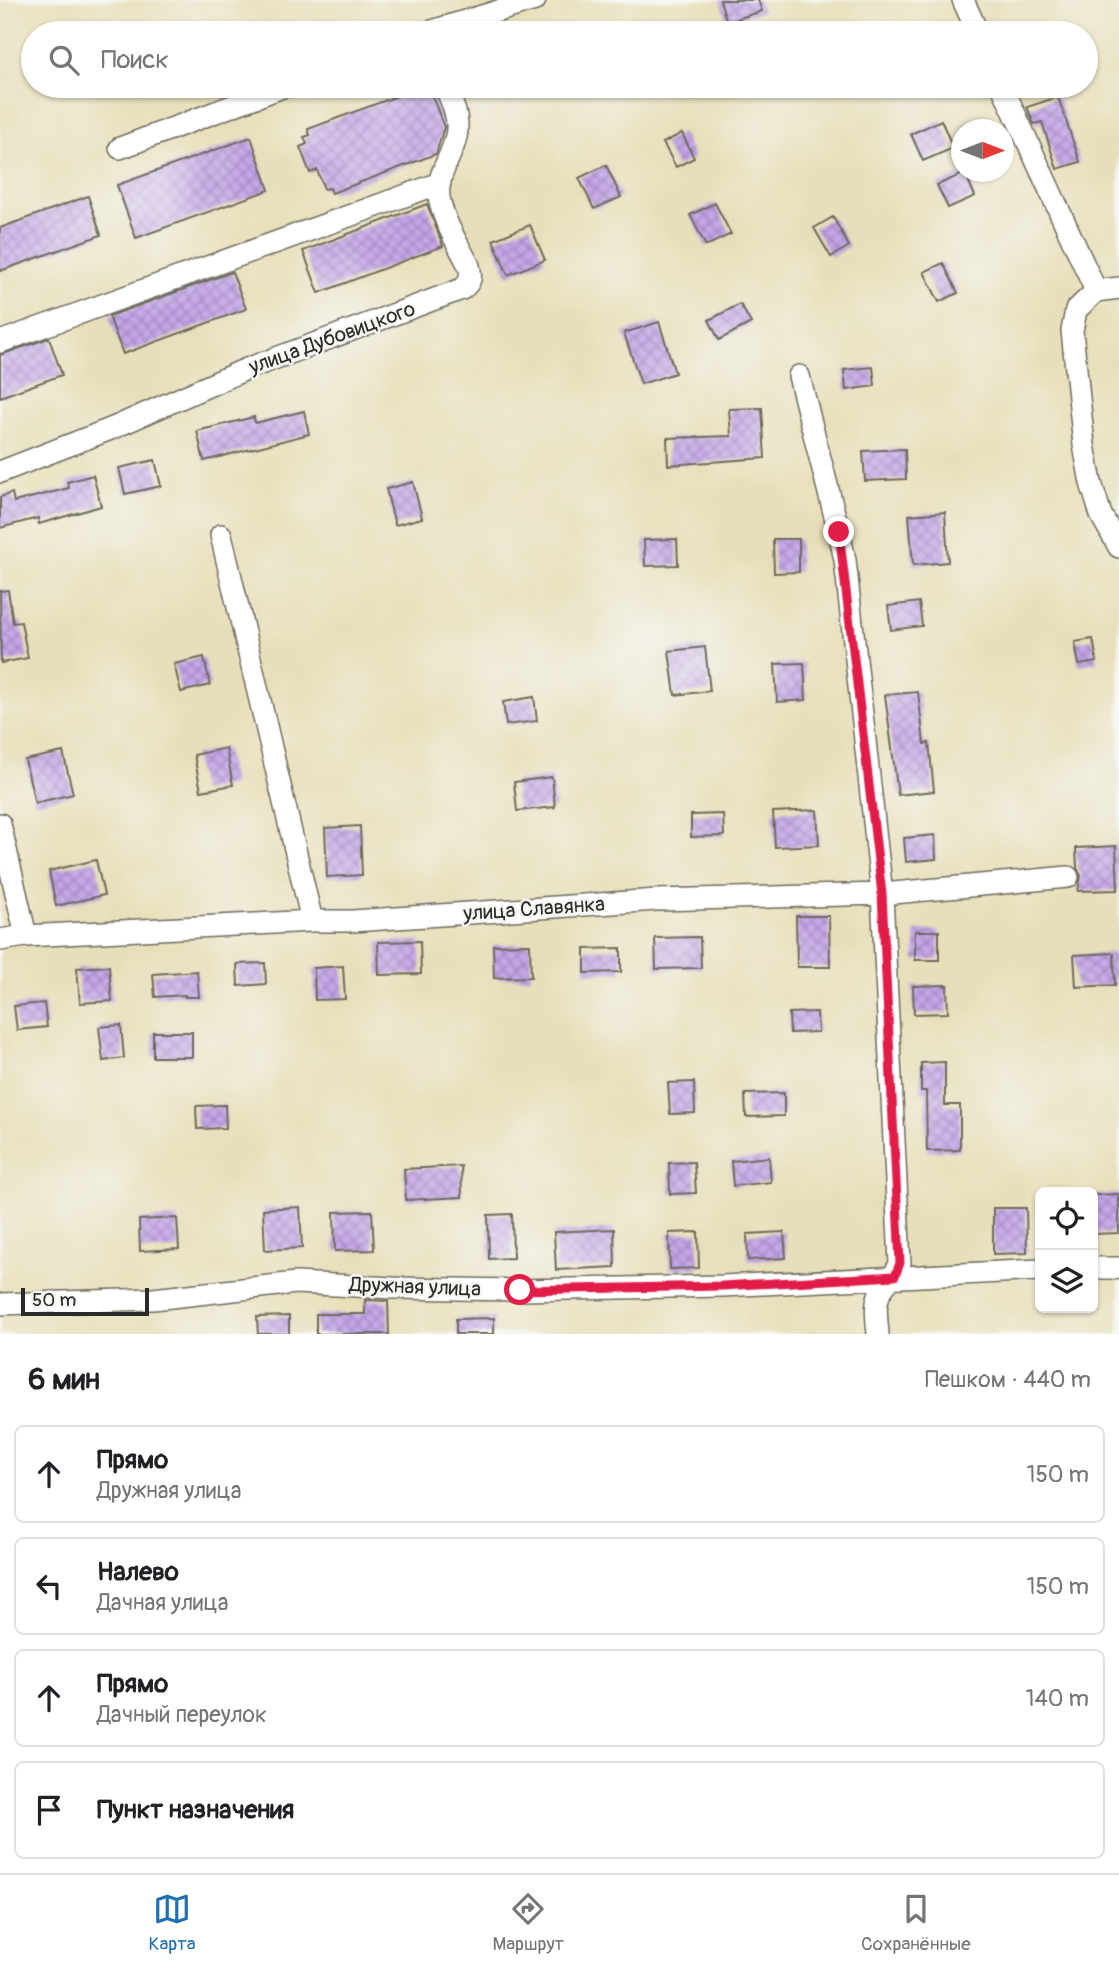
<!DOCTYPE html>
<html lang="ru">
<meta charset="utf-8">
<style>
body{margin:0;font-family:Pangolin,sans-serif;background:#f6f6f6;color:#202124}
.controls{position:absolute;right:21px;bottom:21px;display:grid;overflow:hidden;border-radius:10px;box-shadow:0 2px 5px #0004}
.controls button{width:63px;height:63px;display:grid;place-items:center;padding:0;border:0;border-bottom:2px solid #e0e0e0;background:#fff;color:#202124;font:35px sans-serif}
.compass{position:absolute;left:951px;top:119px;width:63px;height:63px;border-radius:50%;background:#fff;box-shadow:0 2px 5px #0004;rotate:90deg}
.scale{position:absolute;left:21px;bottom:18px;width:128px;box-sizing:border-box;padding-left:7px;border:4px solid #2b2b2b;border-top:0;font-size:19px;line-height:24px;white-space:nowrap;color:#2b2b2b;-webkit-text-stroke:5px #f6f6f2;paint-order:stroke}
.stop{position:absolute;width:21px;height:21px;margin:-16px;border:5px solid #e11d48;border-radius:50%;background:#fff}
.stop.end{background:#e11d48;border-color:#fff;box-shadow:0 2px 7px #0008}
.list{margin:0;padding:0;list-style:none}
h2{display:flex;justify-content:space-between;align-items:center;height:91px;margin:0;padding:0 28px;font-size:30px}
h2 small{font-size:23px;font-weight:400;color:#757577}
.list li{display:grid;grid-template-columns:46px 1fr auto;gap:21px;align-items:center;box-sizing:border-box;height:98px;margin:0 14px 14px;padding:0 14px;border:2px solid #e0e0e0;border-radius:10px}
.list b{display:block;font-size:26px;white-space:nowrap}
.list p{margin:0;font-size:23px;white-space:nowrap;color:#757577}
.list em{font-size:23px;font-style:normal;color:#757577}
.icon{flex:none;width:38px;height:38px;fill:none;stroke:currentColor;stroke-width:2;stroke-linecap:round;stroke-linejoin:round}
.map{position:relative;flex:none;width:1119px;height:1334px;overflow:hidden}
.search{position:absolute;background:#fff;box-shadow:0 2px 5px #0004;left:21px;right:21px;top:21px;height:77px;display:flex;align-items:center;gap:18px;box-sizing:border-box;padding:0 24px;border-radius:38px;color:#757577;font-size:26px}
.sheet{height:539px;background:#fff}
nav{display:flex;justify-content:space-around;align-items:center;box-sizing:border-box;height:98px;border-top:2px solid #e0e0e0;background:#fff;font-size:19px;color:#757577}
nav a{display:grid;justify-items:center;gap:4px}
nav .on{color:#1f6fb2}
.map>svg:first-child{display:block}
.building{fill:url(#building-cross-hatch)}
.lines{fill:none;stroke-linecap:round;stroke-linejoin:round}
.minor-casing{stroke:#6d6a5d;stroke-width:24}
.minor{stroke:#fff;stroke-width:21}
.route{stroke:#e11d48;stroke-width:9}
.labels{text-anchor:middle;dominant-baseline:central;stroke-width:5;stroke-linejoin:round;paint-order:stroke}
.street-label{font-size:21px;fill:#2b2b2b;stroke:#f6f6f2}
</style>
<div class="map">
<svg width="1119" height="1334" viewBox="0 0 1119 1334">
<defs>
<pattern id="building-cross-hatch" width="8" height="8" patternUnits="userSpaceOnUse" patternTransform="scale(1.75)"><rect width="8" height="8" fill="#c5a6e9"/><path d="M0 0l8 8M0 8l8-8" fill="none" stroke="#a087bd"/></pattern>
</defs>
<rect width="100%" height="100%" fill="#f6f6f2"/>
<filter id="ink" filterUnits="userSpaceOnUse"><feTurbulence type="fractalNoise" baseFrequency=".0143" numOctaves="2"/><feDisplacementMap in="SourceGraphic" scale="14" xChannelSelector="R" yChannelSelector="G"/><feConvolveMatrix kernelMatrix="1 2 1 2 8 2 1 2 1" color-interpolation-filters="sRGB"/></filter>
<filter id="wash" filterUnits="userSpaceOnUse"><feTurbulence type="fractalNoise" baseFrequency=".00686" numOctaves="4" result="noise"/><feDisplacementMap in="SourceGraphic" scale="28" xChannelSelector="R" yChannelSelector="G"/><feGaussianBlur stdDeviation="1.57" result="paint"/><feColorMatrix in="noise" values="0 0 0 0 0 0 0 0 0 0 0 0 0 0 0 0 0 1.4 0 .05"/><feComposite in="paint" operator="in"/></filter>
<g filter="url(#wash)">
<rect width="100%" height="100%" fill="#e8dfba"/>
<g id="blocks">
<path class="building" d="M720,0H758L762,11L727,22Z
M424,86L427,95L431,93L444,127L436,154L332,193L330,188L324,189L317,170L310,173L300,147L307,144L304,137L310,135L308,129Z
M1058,97L1080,162L1057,169L1042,122L1034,124L1027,107Z
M941,120L953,148L923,161L911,134Z
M682,133L694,158L676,167L663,143Z
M251,137L269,190L136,238L117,185Z
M606,165L621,197L594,209L579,178Z
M965,173L975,196L948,208L937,185Z
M88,196L101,235L0,271V228Z
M715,203L731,234L706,246L690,215Z
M427,204L443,246L319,293L303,251Z
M833,217L849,246L831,257L814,228Z
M530,225L545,260L508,275L493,240Z
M943,263L958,293L939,302L924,272Z
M232,272L246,309L123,354L109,316Z
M740,304L751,323L719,340L709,320Z
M659,322L675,373L641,384L624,333Z
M49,338L62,375L0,397V355Z
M873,367L875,386L846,390L844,370Z
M762,408L765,458L668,465L667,438L731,436L729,409Z
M304,411L309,434L204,461L197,431L254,417L255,423Z
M905,449L906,479L865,481L863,451Z
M155,460L161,486L125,494L119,468Z
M93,475L101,506L39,524L38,518L0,528V497L12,493L14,502L69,488L67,482Z
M413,482L422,518L395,525L386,489Z
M945,512L948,562L913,565L909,515Z
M677,539L678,565L645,566L644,540Z
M773,539H799V572L774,573Z
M8,590L13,623L21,622L28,658L1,663L0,591Z
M919,602L922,626L891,630L888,606Z
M1093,639L1097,662L1079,665L1075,642Z
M705,647L710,691L675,695L669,651Z
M204,657L210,685L181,692L174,664Z
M804,663L806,700L777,702L775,664Z
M918,692L924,744L929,743L934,791L898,795L885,695Z
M534,697L537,721L506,725L503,702Z
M226,748L233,785L201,791L194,755Z
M63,752L73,794L35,803L25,760Z
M552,777L555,807L517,811L514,782Z
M817,810L819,845L775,847L773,812Z
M723,814L724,836L691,837V815Z
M360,826L362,875L327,877L325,828Z
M935,835L936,859L906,862L904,838Z
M1116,846L1118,890L1078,891L1081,876L1077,868L1076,848Z
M96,860L104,895L56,906L49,871Z
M796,916H829L830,967H797Z
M915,931H939V960H915Z
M700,937L701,968L656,969L655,938Z
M420,941L421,974L379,975L378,942Z
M530,944L531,977L494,978L493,945Z
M621,948V972L585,973V949Z
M1114,953L1115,985L1076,987L1074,955Z
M265,963L266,984L238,986L237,964Z
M109,966L112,1001L80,1003L77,968Z
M343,966L345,999L315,1000L314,968Z
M197,971L199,997H185V995L155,997L153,974Z
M947,985L948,1013L914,1014L913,986Z
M44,1003L47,1027L17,1030L14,1006Z
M817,1012L818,1032L790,1033L789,1013Z
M121,1025L124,1058L103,1061L99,1027Z
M153,1032H192V1057H153Z
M945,1062V1105H960V1150L927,1151L926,1091H921V1063Z
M694,1082L695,1113L670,1114L668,1083Z
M784,1093V1116L746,1117L745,1094Z
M225,1105L226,1128L197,1129L196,1106Z
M769,1157L771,1182L733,1186L731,1161Z
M694,1162L696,1193L670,1194L669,1163Z
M461,1166L462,1197L406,1200L404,1169Z
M1119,1194V1233L1093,1234V1195Z
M300,1207L302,1248L265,1250L263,1209Z
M993,1208H1026L1027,1253L993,1254Z
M372,1211L374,1250L335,1251L334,1212Z
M512,1214L513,1258L489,1259L488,1215Z
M177,1218L179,1249L140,1251L139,1220Z
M614,1229L615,1267L556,1270L554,1232Z
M698,1232L699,1268L670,1269L669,1233Z
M784,1232L786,1258L748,1260L747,1234Z
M365,1300L388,1301L389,1334H316V1314H365Z
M289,1316V1334H258L257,1317Z
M494,1318V1334H456V1319Z"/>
</g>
</g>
<g filter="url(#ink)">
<use href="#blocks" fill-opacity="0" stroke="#6d6a5d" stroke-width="2"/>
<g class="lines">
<g class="minor-casing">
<path id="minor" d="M963,0L978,33
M425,33L535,0
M1002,86L1096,291L1076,310L1072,331L1084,445L1091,483L1101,515L1119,547
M120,148L285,86
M1096,291L1119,288
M0,342L440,183
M799,376L839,532L845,560L882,894L900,1263C896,1274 890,1279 883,1288C873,1301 877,1319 878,1334
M0,472L113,428L244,370L462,289C471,282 472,277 469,266C459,245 442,220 439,196C436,172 457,151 457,128C458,113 450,99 445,86
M221,535L312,921
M0,824L26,936
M0,940L26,936L312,921H353L657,900L882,894L1068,877
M1093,1268H1119
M0,1304L153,1299L296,1283L394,1288L520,1290L722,1286L1040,1270"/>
</g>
<use href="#minor" class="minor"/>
</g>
</g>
<g class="lines" filter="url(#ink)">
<path class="route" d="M520,1290L722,1286L895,1276L900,1263L882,894L839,532"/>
</g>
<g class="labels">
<g class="street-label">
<text transform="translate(332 338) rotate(-20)">улица Дубовицкого</text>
<text transform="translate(534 909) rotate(-4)">улица Славянка</text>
<text transform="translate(415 1287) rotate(2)">Дружная улица</text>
</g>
</g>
</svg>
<div class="controls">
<button><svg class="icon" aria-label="locate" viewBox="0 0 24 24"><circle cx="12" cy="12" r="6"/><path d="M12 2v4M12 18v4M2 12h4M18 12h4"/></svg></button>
<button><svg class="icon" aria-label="layers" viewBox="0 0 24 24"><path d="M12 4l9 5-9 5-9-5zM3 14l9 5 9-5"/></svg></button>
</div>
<svg class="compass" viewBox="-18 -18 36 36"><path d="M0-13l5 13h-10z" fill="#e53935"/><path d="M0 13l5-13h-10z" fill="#757577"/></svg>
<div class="scale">50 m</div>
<div class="stop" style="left:520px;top:1290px"></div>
<div class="stop end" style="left:839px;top:532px"></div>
<div class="search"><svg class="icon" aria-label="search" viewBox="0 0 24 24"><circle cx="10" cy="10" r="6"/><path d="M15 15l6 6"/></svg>Поиск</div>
</div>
<section class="sheet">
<h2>6 мин<small>Пешком · 440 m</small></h2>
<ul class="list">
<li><svg class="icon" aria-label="ahead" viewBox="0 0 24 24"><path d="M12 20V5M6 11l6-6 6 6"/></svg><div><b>Прямо</b><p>Дружная улица</p></div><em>150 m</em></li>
<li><svg class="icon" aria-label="left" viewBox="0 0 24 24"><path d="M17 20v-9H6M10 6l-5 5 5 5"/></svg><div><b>Налево</b><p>Дачная улица</p></div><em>150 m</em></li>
<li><svg class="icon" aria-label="ahead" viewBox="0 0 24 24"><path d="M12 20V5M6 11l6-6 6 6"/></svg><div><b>Прямо</b><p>Дачный переулок</p></div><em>140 m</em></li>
<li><svg class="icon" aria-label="arrive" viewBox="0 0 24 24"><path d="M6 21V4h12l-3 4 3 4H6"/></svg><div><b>Пункт назначения</b></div></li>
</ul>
</section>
<nav>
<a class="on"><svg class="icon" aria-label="map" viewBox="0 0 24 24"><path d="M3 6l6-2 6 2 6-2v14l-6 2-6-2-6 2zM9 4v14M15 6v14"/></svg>Карта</a>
<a><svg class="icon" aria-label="directions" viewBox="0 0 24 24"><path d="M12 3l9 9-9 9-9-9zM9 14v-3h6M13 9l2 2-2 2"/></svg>Маршрут</a>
<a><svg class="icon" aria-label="saved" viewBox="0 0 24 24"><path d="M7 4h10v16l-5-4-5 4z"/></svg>Сохранённые</a>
</nav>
